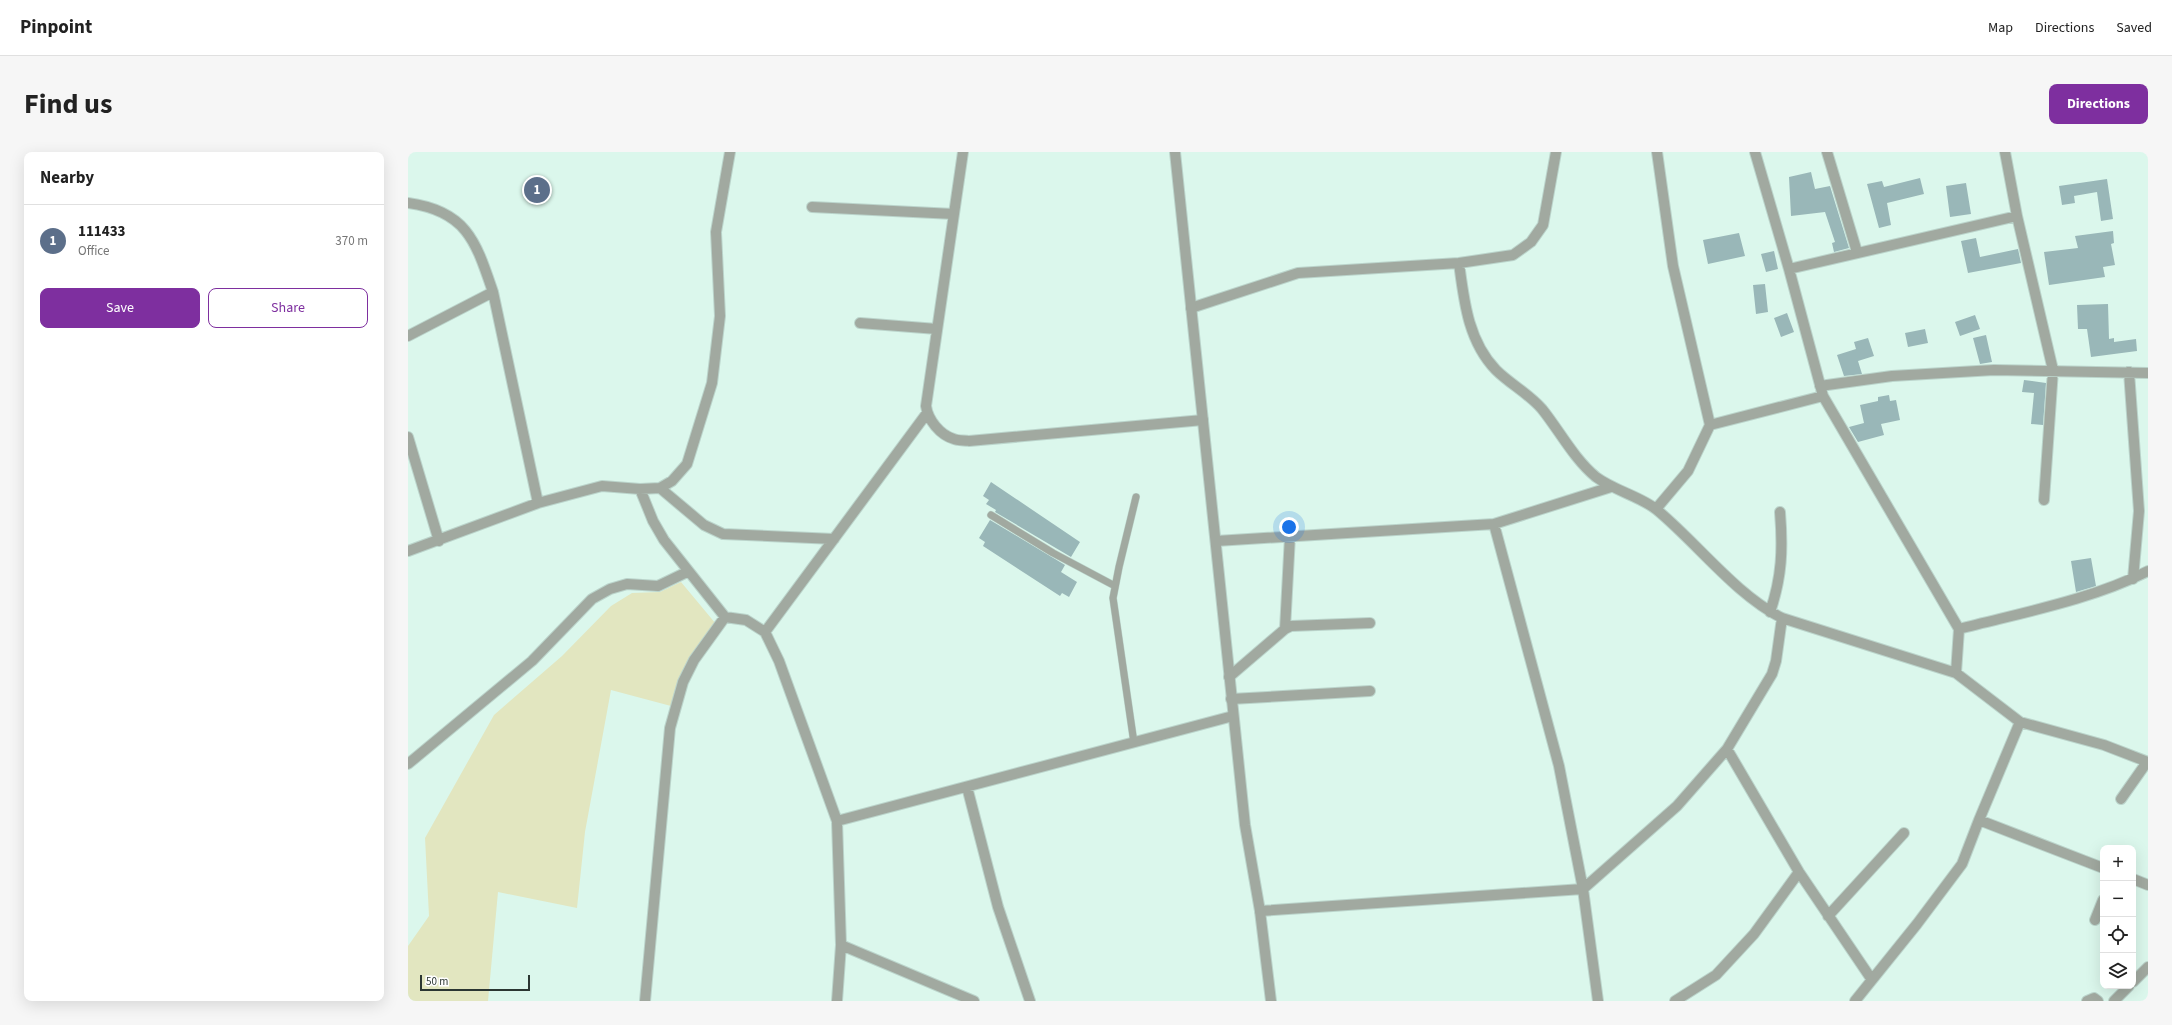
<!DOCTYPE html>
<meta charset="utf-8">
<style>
body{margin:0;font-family:"Source Sans 3",sans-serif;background:#f6f6f6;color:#222}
.controls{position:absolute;right:12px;bottom:12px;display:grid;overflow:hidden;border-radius:8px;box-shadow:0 4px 16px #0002}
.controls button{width:36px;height:36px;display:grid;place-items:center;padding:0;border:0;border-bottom:1px solid #e0e0e0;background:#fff;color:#222;font:20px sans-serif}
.scale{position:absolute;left:12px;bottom:10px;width:110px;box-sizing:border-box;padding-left:4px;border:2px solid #2b3632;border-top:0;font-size:11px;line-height:14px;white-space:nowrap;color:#2b3632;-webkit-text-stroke:3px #fff;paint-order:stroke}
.you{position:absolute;left:881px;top:375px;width:14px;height:14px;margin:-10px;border:3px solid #fff;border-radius:50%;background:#1a73e8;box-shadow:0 0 0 6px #1a73e833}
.badge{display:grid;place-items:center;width:26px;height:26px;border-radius:50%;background:#7e2f9f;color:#fff;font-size:13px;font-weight:700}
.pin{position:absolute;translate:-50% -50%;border:2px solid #fff;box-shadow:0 1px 4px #0006}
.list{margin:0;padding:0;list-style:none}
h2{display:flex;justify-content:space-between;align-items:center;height:52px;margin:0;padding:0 16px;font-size:17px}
h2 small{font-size:13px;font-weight:400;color:#767676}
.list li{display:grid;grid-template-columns:26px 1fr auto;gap:12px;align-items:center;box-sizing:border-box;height:72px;padding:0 16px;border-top:1px solid #e0e0e0}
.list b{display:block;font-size:15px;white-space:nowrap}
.list p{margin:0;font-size:13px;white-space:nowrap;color:#767676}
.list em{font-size:13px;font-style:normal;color:#767676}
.actions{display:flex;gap:8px;padding:12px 16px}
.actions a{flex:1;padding:9px 0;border:1px solid #7e2f9f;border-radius:8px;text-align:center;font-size:14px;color:#7e2f9f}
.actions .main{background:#7e2f9f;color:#fff}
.icon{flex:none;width:22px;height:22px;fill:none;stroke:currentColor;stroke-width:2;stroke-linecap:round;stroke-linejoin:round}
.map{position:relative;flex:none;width:1740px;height:849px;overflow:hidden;border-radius:8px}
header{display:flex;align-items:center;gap:24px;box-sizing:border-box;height:56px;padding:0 20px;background:#fff;border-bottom:1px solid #e0e0e0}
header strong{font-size:19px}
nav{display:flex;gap:22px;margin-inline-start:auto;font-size:14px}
.intro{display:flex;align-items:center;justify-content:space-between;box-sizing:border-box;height:96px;padding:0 24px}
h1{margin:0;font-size:28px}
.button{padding:10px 18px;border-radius:8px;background:#7e2f9f;color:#fff;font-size:14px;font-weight:700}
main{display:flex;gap:24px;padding:0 24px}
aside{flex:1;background:#fff;border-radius:8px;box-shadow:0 4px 16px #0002}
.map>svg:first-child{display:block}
.green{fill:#e2e6c0}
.building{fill:#99b7b8}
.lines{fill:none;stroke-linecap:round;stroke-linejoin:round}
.service-casing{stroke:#bbd4cb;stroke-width:8}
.minor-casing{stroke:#bbd4cb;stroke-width:12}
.tertiary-casing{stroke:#bbd4cb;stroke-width:12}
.service{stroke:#a1a9a0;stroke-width:7}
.minor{stroke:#a1a9a0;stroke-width:10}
.tertiary{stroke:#a1a9a0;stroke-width:10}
</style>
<header>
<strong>Pinpoint</strong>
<nav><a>Map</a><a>Directions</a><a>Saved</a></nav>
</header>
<div class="intro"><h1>Find us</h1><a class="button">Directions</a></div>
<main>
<aside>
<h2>Nearby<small></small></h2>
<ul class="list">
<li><span class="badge" style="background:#5c6f8a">1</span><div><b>111433</b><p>Office</p></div><em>370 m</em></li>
</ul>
<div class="actions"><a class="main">Save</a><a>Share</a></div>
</aside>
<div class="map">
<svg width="1740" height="849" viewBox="0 0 1740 849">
<rect width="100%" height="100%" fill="#dbf7ec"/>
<path class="green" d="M273,430L308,472L271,526L263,554L203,538L177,680L169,756L90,740L80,849H0V794L21,764L17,686L86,563L154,504L203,454L224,441L252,440Z"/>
<path class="building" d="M1403,20L1407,37L1422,34L1441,96L1426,100L1424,91L1427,90L1417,60L1383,64L1381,25Z
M1512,26L1516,42L1479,51L1483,73L1471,76L1459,32L1474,29L1476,35Z
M1699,27L1705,67L1693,69L1689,40L1666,44L1667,51L1654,53L1651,34Z
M1558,31L1563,62L1542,65L1538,34Z
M1705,79L1706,91L1703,92L1707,113L1695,115L1697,125L1641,133L1636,100L1670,96L1667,84Z
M1331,81L1337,104L1300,112L1295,88Z
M1568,86L1572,105L1610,97L1613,111L1560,121L1553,89Z
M1366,99L1370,117L1358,120L1353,102Z
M1357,132L1360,160L1348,162L1345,133Z
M1700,152L1701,187L1706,186V190L1728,187L1729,199L1683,205L1679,177H1670L1669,153Z
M1379,161L1386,180L1373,185L1366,166Z
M1567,163L1572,177L1552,184L1547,170Z
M1517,177L1520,191L1500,195L1497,181Z
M1578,183L1584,210L1572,212L1565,186Z
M1460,186L1466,204L1450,209L1454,222L1436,224L1429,203L1448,197L1446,190Z
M1616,228L1638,231L1635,273L1623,272L1626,241L1614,240Z
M1481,243L1482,249L1488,248L1492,268L1473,272L1476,283L1450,290L1441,275L1456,271L1452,253L1470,249V245Z
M583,330L672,390L663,405L587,360L588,358L578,352L581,348L575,344Z
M582,368L657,413L653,420L669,430L661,445L654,441L652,444L575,394L577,390L571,386Z
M1683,406L1688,434L1668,440L1663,409Z"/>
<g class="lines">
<g class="service-casing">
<path id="service" d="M583,363L645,401L707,434
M726,591L705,446L711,415L728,345"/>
</g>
<g class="minor-casing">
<path id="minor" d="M555,0L518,254C520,268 532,283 546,287C550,289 557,288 561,289L795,268
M1347,0L1381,117L1415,244L1551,477L1548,521
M1419,0L1449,100
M1597,0L1609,64L1645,218L1636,348
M0,51C59,59 68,90 85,140
M404,55L546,62
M1051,111C1056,149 1060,189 1088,218C1102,232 1120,241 1134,257C1151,278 1166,307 1188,325C1207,339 1234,345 1249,358C1290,392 1327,442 1374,466L1548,521L1612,570L1696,593L1740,610
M1381,117L1609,64
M783,156L890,121L1051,111L1105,103L1123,90L1135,73L1148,0
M452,171L529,177
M0,184L85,140L130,351L0,399
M1721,220L1731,359L1725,427
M1412,234L1484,224L1586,218L1740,221
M1302,273L1415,244
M0,285L31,389
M252,336L296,373L315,382L426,387
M232,337L245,369L256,388L317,465L338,468L357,480L371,509L429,669L825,564
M130,351L194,334L232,337L252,336L264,329L279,312L304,231L312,164L308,80L322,0
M1248,357L1280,319L1302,273L1265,114L1249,0
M1086,372L1151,614L1175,737L1190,849
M808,389L1086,372L1203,335
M1362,460C1374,425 1375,397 1372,360
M877,477L882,384
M1551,477C1612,461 1683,448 1740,419
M357,480L519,261
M821,525L877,477L883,474L962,471
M823,547L962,539
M1319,597L1391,720L1464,828
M0,612L124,509L184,447L202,437L219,432L250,434L279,420
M559,635L590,755L622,849
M1713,647L1739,610
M1571,668L1612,570
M429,669L433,793L566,849
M1725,727L1740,733
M852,759L1175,737L1269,654L1319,597L1364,522L1368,509L1374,466
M1420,764L1496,681
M1687,768L1695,748
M1725,830L1740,815
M237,849L262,576L275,530L286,508L317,465
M429,849L433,793
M1267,849L1308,823L1346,782L1391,720
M1447,849L1509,772L1554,712L1571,668L1695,716
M1679,849L1686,846L1690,849
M1706,849L1721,834"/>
</g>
<g class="tertiary-casing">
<path id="tertiary" d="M767,0L837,673L852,759L863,849"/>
</g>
<use href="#service" class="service"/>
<use href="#minor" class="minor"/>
<use href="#tertiary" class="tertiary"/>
</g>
</svg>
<div class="controls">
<button>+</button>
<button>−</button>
<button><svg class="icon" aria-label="locate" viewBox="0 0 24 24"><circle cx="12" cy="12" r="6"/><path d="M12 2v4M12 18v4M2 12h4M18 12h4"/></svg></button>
<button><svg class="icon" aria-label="layers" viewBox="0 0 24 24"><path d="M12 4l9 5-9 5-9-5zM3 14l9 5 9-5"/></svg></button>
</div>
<div class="scale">50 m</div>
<div class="you"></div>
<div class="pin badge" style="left:129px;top:38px;background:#5c6f8a">1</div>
</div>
</main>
